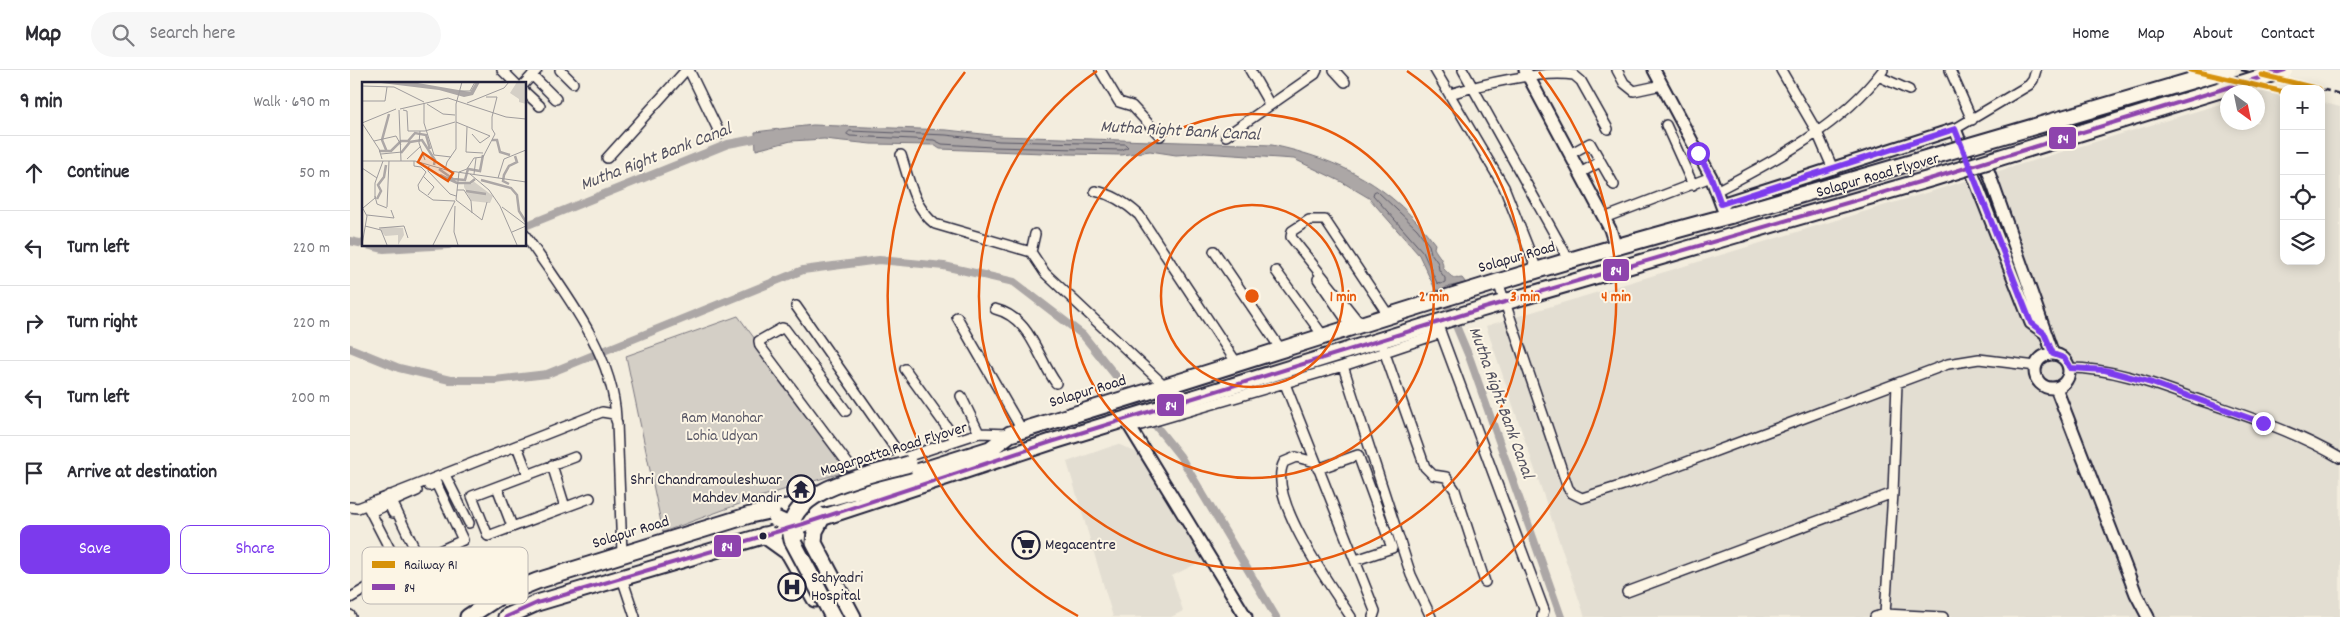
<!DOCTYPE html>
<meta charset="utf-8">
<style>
body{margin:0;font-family:Dekko,sans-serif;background:#f7f7f7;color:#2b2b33}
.controls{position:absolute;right:15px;top:15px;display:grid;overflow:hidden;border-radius:10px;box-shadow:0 2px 12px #0003}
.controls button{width:45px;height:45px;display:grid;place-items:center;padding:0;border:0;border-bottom:1px solid #e1e1e2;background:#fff;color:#2b2b33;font:25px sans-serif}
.compass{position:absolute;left:1870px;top:15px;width:45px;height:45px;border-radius:50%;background:#fff;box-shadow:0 2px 12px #0003;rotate:147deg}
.stop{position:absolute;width:15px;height:15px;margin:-11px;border:4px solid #7c3aed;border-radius:50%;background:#fff}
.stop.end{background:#7c3aed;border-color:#fff;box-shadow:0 1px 5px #0008}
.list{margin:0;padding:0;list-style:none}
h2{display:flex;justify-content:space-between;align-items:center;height:65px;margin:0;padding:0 20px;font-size:21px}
h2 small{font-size:16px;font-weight:400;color:#7c7c81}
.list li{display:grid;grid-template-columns:32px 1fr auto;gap:15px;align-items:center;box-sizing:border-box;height:75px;padding:0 20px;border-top:1px solid #e1e1e2}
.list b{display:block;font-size:19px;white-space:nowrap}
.list em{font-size:16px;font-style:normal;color:#7c7c81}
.actions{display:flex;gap:10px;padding:15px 20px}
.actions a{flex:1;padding:11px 0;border:1px solid #7c3aed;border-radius:10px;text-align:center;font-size:18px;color:#7c3aed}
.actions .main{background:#7c3aed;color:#fff}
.icon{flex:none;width:28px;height:28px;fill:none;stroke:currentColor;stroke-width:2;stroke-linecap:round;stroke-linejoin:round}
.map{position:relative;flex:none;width:1990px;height:547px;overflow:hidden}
header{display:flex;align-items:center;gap:30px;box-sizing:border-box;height:70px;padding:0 25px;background:#fff;border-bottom:1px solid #e1e1e2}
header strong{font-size:24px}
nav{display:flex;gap:28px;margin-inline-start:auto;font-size:18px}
.search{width:350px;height:45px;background:#f7f7f7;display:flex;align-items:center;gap:12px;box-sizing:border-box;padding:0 18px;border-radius:28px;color:#7c7c81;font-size:19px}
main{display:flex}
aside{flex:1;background:#fff}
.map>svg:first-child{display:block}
.built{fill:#e3ded2}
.green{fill:#d4cfc6;stroke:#7b7880}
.water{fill:#aca7a6;stroke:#75727b}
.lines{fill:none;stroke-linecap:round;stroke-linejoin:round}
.shore{stroke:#595766;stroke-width:1}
.canal{stroke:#aca7a6;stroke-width:8}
.street-casing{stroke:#22223b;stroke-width:12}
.secondary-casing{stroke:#22223b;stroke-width:15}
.highway-casing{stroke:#22223b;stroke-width:19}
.street{stroke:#fcf5e5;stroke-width:9}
.secondary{stroke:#fcf5e5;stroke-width:11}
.highway{stroke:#fcf5e5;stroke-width:15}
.rail{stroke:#22223b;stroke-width:2.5;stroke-dasharray:8 4;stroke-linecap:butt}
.highway-bridge-casing{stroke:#22223b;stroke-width:19;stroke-linecap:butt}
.highway-bridge{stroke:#fcf5e5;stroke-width:15}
.bus-1-casing{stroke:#fcf5e5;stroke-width:8}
.bus-1{stroke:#8e44ad;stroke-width:4}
.rail-1-casing{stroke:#fcf5e5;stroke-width:9}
.rail-1{stroke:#d79209;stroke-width:5}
.route{stroke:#7c3aed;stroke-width:6}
.ring{fill:none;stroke:#e8590c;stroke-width:2.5}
.bus-dot{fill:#22223b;stroke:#fcf5e5;stroke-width:2}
.labels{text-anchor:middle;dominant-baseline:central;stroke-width:4;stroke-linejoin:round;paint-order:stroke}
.street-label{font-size:16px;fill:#22223b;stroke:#fcf5e5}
.park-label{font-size:16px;fill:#575665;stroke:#fcf5e5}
.poi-label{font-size:16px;fill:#22223b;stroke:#fcf5e5;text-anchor:start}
.water-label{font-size:18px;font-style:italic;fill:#525160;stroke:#fcf5e5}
.inset-river{fill:none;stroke:#aca7a6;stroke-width:2.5}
.inset-road{fill:none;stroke:#9f9c9d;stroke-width:1}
.view{fill:#e8590c;fill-opacity:0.15;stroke:#e8590c;stroke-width:2.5}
.inset-edge{fill:none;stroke:#22223b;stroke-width:2.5}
.key{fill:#fcf5e5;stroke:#bbb6b2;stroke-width:1}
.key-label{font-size:14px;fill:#22223b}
.centre{fill:#e8590c;stroke:#fcf5e5;stroke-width:2.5}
.ring-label{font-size:15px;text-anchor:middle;font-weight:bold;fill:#e8590c;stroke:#fcf5e5;stroke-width:4;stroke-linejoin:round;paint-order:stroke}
.line-badge{stroke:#fcf5e5;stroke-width:2}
.badge-label{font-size:14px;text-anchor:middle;font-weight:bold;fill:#fff}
</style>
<header>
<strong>Map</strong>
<div class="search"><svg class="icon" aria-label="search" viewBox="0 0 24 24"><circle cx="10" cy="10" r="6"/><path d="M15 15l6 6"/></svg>Search here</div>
<nav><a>Home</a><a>Map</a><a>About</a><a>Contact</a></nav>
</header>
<main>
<aside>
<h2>9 min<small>Walk · 690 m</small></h2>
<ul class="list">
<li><svg class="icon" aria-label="ahead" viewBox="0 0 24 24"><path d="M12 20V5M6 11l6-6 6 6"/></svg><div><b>Continue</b></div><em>50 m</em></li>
<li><svg class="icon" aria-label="left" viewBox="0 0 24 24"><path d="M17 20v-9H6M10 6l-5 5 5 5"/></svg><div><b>Turn left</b></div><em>220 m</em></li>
<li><svg class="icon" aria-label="right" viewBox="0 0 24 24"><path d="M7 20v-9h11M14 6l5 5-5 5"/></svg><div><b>Turn right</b></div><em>220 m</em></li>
<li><svg class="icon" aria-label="left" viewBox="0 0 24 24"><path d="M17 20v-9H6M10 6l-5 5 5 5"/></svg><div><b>Turn left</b></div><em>200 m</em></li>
<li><svg class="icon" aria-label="arrive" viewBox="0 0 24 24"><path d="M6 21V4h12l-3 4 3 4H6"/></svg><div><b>Arrive at destination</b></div></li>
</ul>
<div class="actions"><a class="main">Save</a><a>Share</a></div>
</aside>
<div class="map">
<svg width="1990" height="547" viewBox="0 0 1990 547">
<rect width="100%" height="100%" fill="#f3edde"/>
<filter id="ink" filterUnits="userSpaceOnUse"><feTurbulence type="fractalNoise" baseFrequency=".02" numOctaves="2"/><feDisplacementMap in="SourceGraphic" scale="10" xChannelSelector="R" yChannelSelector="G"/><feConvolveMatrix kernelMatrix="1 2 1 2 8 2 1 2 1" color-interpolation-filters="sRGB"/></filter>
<g filter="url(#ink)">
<path class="built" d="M1921,19L1934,22V191H1971V32L1990,37V547H1235L1136,256L1877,32L1878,52H1908V23Z
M768,374L787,383L795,391L856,489L822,506L833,541L821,547H763L717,392Z"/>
<path class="green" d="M388,246L501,400L403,429L313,462L276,286Z"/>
<path class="water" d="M463,55L597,60L650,66L922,75C992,90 1042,116 1085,174L1084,178C1088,186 1093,188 1093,198C1100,205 1102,210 1112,208L1116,213L1096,217L1095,222L1093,223L1085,219L1069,185L1019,128L992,112L944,89L854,83L826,85L800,81L772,85L719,84L590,79L584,75L521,74L474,69L441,71L406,80L405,62Z"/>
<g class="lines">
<path class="shore" d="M500,61L596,65L649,71L775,74L778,77L772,80L642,77L592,74L584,70L500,66L497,64Z
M1027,121L1067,159L1079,175L1081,183L1088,193L1089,200L1095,208V212L1091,214L1087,213L1073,182L1023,125L1024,122Z"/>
<path class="canal" d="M175,156L378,74L415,67
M0,171L14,174
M17,175L34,179L98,175
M1094,227L1120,289L1211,547
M0,278L49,298L100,310H145L197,304L453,200L529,190L594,196L664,212L733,265L830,386L926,547"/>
<g class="street-casing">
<path id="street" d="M152,0L166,14
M210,0L223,13
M339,0L370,64
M750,0L769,32L782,36L810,66
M900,0L920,35
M984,0L995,12
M1085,0L1154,117L1187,200
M1113,0L1220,192
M1267,0L1274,13L1284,21L1312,15
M1431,0L1467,62L1483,99
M1600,0L1622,50
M182,5L206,29
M1528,6L1559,20
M174,14L187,0
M175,22L190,36
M1100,24C1132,14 1191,0 1224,5L1231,11L1258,59
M1316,55L1343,115
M1605,59L1679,15L1683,10L1686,0
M876,66L965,4L967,0
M1220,84L1240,73L1264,115
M551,85C559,109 564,138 585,154L681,182L695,203L816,317
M257,88L336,0
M1230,103L1250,92
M745,121C762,124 776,133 789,145L888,295
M1366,121C1426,90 1492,55 1533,0
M1254,148L1361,107
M175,165C211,218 263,281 266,348
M864,181L932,281
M681,182L685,164
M926,201L974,267
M968,209L1002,258
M1148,212L1218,418L1222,423L1232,428L1286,411L1598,294L1629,289L1686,296
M446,236L552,388
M645,239C681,248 687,287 706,313
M607,247L672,360
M1011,255L941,167L942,161L959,150H975L1039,246
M1089,258L1194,540L1192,547
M1033,278L1075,397L1083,405L1096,407L1105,420L1135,512
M993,296L1061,505L1081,547
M1719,298C1764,298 1807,315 1849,330C1897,346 1946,362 1990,388
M555,299L606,370
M935,314L1025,541L1023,547
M611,326L629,363
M496,341L435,259L432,258L409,271L410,276L505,403
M781,358L993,296L1091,263
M167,376L178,405
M225,387L122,426L138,466L240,428
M965,392L946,387L934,392C915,426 981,516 1001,547
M538,393L629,363L660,364
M202,395L215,437
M968,399L1008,385L1042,478L1006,490
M95,405L119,453
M147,417L162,456
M39,425L70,490L113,470L86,413L79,416
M42,432L67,421
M0,437L8,438L252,342L264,344L267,353L272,483
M18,437L49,497
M21,442L39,434L43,443
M272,508L285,547
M1277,522L1543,423
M0,528L37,506
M1535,544L1543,423L1547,313
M0,545L1,547
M1525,547L1535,544L1593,547"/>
</g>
<g class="secondary-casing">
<path id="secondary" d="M1175,0L1260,159L1266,178
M1304,0L1361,107L1373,139
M1635,92L1703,284
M1371,134L1605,59L1681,253L1695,263
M1685 301a17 17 0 1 1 34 0a17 17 0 1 1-34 0Z
M1706,318L1786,524L1798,547
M775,349L896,547"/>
</g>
<g class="highway-casing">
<path id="highway" d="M468,444L472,448L465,461L464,473L503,547
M414,465L439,483L465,529
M118,547L150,526L187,511L400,445L483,427L529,414L640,379L660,364C901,292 1139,209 1382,145
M156,547L187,533L453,454L701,372L1131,239L1389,164"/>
</g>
<use href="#street" class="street"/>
<use href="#secondary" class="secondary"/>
<use href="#highway" class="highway"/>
<path class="rail" d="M1891,0L1969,19
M1971,19L1990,24"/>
<g class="highway-bridge-casing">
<path id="highway-bridge" d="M1382,145L1878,0
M1389,164L1583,108L1935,0
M426,449L437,454L447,464
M483,547L442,470C429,419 526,404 559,394"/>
</g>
<use href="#highway-bridge" class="highway-bridge"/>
<g class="bus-1-casing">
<path id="bus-1" d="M156,547L187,533L453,454L701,372L1131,239L1583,108L1935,0"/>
</g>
<use href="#bus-1" class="bus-1"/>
<g class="rail-1-casing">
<path id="rail-1" d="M1840,0L1934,22
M1912,5L1969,19"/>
</g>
<use href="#rail-1" class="rail-1"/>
</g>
</g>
<g class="lines" filter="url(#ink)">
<path class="route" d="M1348,83L1361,107L1371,134L1605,59L1681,253L1694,263L1703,284L1714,288L1720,298L1755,300L1802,313L1913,353"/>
</g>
<g class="ring">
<circle cx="902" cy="226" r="91"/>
<circle cx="902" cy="226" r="182"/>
<path d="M1057 1A273 273 0 1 1 747 1"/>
<path d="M728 546A364 364 0 0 1 615 2M1189 2A364 364 0 0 1 1076 546"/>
</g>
<defs>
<g id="temple-ring" transform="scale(1.4375)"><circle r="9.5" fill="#fcf5e5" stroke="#22223b" stroke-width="1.5"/><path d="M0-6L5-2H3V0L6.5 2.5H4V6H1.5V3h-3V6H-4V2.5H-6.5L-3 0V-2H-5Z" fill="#22223b"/></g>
<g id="supermarket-ring" transform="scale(1.4375)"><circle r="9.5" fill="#fcf5e5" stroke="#22223b" stroke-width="1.5"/><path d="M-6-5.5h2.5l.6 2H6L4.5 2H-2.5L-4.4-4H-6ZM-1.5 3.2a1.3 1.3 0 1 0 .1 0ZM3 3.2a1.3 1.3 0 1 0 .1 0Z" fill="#22223b"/></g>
<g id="hospital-ring" transform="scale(1.4375)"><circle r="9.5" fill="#fcf5e5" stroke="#22223b" stroke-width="1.5"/><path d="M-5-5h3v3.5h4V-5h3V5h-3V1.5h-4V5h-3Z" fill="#22223b"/></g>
</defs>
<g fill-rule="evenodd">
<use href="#temple-ring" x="451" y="419"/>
<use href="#supermarket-ring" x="676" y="475"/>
<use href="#hospital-ring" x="442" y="517"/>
</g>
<circle class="bus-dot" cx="413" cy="466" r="4.5"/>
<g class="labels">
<g class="street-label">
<text transform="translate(1528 106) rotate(-16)">Solapur Road Flyover</text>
<text transform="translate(1167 188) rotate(-16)">Solapur Road</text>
<text transform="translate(738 322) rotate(-17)">Solapur Road</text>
<text transform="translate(544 380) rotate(-17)">Magarpatta Road Flyover</text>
<text transform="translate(281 463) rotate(-17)">Solapur Road</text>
</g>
<g class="park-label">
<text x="372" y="348">Ram Manohar<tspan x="372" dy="18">Lohia Udyan</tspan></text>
</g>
<g class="poi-label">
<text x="432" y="410" text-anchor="end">Shri Chandramouleshwar<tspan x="432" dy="18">Mahdev Mandir</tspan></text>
<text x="695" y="475">Megacentre</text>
<text x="461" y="508">Sahyadri<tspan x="461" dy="18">Hospital</tspan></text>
</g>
<g class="water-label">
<text transform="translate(830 62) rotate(3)">Mutha Right Bank Canal</text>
<text transform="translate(306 88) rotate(-21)">Mutha Right Bank Canal</text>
<text transform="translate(1150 333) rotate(70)">Mutha Right Bank Canal</text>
</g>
</g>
<g transform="translate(12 12)">
<rect width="164" height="164" fill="#f3edde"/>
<path d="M155,0H164V22L157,20V17L148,11ZM111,99L131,114L128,121L109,119L102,105V101L110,102ZM29,145L41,146L42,153L36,163V153L23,154L17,146Z" fill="#d4cfc6"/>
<path d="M50,0L108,10L114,0H118L111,13L102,15L77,8L19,1Z" fill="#aca7a6"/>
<path class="inset-river" d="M130,58H135L138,70L148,73M17,69H29L39,59H46L53,51L64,53L68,67M25,70L20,58L27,32M39,71L48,60L60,58L73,78L72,83M77,87L91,97L103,98L106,87L118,89L121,73M78,93L95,101H108L113,97M119,98L149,106L155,113L157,129L164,140M147,102L141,99L142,93L147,84L155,80L153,74M104,109L124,112M15,117L19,109L16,103L22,95L24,83"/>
<path class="inset-road" d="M0,4L32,5L62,20M98,9H108L113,0M0,19H23L25,5M62,21V41L72,73L89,75M105,21L142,6L147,0M65,22L81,32L93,33M38,27L86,16L144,35L164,37M37,28L39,79M41,28L45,29L46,49H63L93,40M94,40L128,54L118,61L110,52M0,41L34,27M0,41L17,67L20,77M105,45L104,70L121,71M58,49L57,61L63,78M12,59L34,54L39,63M19,72L40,70M45,77L59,64M0,79H53L88,89L164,100M52,79V84L59,85L64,90L56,103L57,108L71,118L93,119M67,84L66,89L88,112L94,114M0,86L15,96M105,87L112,76L121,75L133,52L130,47V35L135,15H124M83,88L85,80L94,67V22L100,0M108,92L127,108L138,124L155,163M112,92L114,76M61,94L72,105L66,113M136,96L142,77L164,68M95,108H102L109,119L110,131M13,114L15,122L25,126M94,118L120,138L125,120M94,118L97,90L105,87M93,124L92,150L96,163M0,125L5,134L0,163M25,125L27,79M140,125L164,143M1,126L13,116V101L21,79M5,133L32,136L29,128M3,144L19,148L25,163M17,146L42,144L46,156M150,150L164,144M71,163L93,119"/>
<path class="view" d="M61,71L91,91L86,99L56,80Z"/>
<rect width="164" height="164" class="inset-edge"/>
</g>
<rect x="12" y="477" width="166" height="57" rx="8" class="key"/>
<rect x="22" y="491" width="23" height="7" fill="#d79209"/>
<rect x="22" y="514" width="23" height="6" fill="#8e44ad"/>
<g class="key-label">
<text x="54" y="499">Railway R1</text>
<text x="54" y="522">84</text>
</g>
<circle cx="902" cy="226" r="8" class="centre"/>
<g class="ring-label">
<text x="993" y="231">1 min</text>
<text x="1084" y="231">2 min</text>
<text x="1175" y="231">3 min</text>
<text x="1266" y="231">4 min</text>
</g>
<g class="line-badge">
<rect x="1698" y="56" width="29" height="24" rx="5" fill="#8e44ad"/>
<rect x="1252" y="188" width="28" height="24" rx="5" fill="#8e44ad"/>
<rect x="806" y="323" width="29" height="24" rx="5" fill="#8e44ad"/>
<rect x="363" y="464" width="29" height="24" rx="5" fill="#8e44ad"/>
</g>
<g class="badge-label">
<text x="1713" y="73">84</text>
<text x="1266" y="205">84</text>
<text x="821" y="340">84</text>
<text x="377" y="481">84</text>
</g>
</svg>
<div class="controls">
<button>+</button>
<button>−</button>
<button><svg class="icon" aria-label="locate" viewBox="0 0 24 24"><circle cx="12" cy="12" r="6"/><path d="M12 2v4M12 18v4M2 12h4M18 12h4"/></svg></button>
<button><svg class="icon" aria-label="layers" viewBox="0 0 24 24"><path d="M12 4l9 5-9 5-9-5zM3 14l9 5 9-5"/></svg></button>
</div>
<svg class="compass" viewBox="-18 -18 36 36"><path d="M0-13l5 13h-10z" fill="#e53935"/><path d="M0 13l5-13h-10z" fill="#7c7c81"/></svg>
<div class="stop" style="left:1348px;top:83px"></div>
<div class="stop end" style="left:1913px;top:353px"></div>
</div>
</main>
